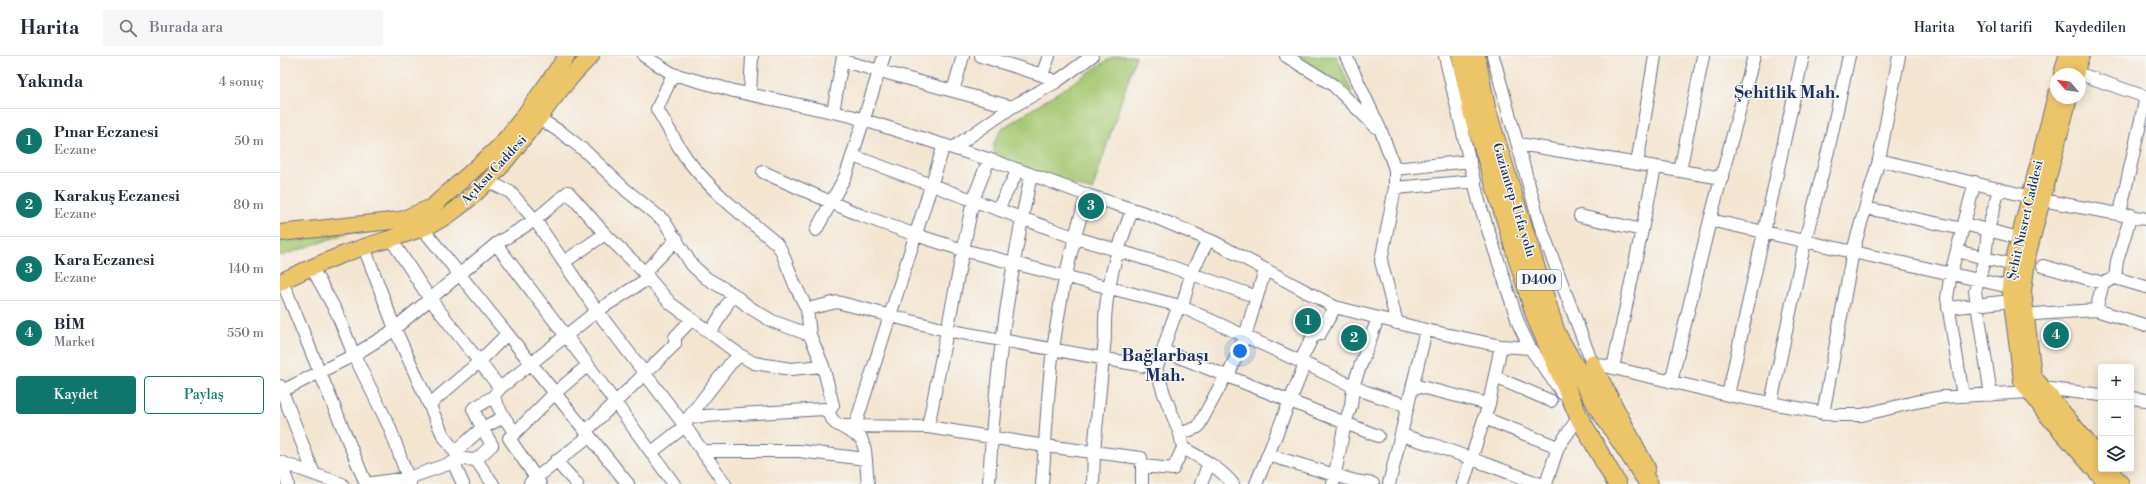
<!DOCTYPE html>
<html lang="tr">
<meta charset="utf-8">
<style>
body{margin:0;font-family:"Libre Bodoni",serif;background:#f6f6f7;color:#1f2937}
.controls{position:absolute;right:12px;bottom:12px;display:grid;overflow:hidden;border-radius:4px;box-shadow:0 2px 10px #0003}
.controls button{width:36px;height:36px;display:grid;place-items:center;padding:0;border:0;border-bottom:1px solid #e0e1e3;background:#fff;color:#1f2937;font:20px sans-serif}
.compass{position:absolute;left:1770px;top:12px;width:36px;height:36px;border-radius:50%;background:#fff;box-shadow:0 2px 10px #0003;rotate:299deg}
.you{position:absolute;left:960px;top:295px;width:14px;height:14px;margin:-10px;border:3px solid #fff;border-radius:50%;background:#1a73e8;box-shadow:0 0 0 6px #1a73e833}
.badge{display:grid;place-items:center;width:26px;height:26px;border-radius:50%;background:#0f766e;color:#fff;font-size:13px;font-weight:700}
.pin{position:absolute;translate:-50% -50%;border:2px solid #fff;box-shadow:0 1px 4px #0006}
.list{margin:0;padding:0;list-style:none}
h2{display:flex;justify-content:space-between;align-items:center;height:52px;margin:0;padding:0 16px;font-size:17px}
h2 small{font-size:13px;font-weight:400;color:#747a83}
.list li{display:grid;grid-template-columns:26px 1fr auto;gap:12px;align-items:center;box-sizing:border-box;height:64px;padding:0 16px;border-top:1px solid #e0e1e3}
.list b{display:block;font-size:15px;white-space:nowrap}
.list p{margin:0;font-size:13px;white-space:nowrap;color:#747a83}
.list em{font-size:13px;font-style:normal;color:#747a83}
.actions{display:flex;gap:8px;padding:12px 16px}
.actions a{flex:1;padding:9px 0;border:1px solid #0f766e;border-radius:4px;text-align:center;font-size:14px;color:#0f766e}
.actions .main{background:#0f766e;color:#fff}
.icon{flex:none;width:22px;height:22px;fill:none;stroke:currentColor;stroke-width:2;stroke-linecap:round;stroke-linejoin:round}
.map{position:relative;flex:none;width:1866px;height:428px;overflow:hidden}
header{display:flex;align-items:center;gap:24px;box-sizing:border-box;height:56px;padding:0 20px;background:#fff;border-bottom:1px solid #e0e1e3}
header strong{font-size:19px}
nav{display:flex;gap:22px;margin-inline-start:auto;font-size:14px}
.search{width:280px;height:36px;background:#f6f6f7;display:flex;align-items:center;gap:10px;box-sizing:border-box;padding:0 14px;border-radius:4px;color:#747a83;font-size:15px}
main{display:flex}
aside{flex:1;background:#fff}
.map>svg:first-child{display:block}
.green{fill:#a4c770;stroke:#607b67}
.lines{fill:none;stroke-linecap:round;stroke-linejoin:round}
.minor-casing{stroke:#676f86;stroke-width:14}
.major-casing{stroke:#676f86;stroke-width:18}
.highway-casing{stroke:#676f86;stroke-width:20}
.minor{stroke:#fff;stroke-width:12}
.major{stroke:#edc569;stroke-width:16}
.highway{stroke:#edc569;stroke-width:18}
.labels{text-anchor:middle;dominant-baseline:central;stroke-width:3;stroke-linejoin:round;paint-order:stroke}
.shield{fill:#f6f6f2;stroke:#5d6b8a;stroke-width:1}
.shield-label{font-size:12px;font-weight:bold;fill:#1b2f5e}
.street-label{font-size:13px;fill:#1b2f5e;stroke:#f6f6f2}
.district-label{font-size:17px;font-weight:bold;fill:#1b2f5e;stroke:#f6f6f2}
</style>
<header>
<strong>Harita</strong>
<div class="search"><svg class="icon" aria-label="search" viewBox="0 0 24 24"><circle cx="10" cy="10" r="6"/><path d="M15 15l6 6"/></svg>Burada ara</div>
<nav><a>Harita</a><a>Yol tarifi</a><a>Kaydedilen</a></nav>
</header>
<main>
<aside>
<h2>Yakında<small>4 sonuç</small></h2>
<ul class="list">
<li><span class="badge">1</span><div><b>Pınar Eczanesi</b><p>Eczane</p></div><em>50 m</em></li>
<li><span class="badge">2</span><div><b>Karakuş Eczanesi</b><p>Eczane</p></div><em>80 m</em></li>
<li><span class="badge">3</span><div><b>Kara Eczanesi</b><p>Eczane</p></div><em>140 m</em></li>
<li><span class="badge">4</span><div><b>BİM</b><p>Market</p></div><em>550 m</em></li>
</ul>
<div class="actions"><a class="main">Kaydet</a><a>Paylaş</a></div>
</aside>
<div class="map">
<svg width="1866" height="428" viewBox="0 0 1866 428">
<rect width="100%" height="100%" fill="#f6f6f2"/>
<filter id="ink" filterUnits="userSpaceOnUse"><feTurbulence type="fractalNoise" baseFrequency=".025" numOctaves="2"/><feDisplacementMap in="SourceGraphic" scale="8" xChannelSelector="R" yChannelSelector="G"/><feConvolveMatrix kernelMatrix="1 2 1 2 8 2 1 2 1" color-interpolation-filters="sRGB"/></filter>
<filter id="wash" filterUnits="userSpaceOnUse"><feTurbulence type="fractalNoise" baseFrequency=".012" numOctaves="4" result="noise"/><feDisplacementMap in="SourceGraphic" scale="16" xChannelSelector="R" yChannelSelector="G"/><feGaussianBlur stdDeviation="0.9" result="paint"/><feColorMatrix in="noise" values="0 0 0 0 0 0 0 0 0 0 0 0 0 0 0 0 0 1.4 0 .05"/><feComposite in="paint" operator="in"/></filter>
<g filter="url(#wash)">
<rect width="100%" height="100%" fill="#f4e5d1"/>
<path class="green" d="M834,0H856L812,135L718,103C709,91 715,84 723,72Z
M1012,0H1057L1072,37L1068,41Z
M77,174L1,200H0V183Z"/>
</g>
<g filter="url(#ink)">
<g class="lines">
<g class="minor-casing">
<path id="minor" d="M364,0L393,18L454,35L571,60L714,105L807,139L867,158L934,186L1055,251L1146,274L1221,290L1250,292
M701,0L762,19L776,26
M1006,0L1053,29L1096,71
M1066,0L1101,75L1115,113V132L1101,205L1117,267
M1165,0L1199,146L1239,269L1250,292L1283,338
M1213,0L1260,169L1312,307L1448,339L1555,359H1582L1635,346L1663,341L1749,336
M563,5L732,51
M393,18L377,53C387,69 396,88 407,103C432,136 465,161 496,187L501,194L515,229L527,253L530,279L543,310L553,349L548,357L555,367L581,382L585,394L588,428
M1800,18L1866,41
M762,19L769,0
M673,35L683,0
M470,38L472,0
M553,56L563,0
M260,63L282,77L305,95L346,134L384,165L412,209L426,222L453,238L469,251L492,265L530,279
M1239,88L1442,122
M673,92L732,51L776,26L812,0
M573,100L793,181L889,210L977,241
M1599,104L1767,145L1866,163
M1357,108L1375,0
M1115,113L1190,105
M1400,115L1423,0
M483,116L580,159L636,179L683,194L900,250L1086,336L1128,350
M207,125L230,136L255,164L317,255L405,370L445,428
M1115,132L1195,125
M1586,152L1683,173
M718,153L738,114
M1840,157L1866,41
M1300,160L1362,174
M1430,164L1730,231
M1684,168L1739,182
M143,173L348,428
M536,174L566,119L604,0
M111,183L150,243L220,332L213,341L193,353L202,372L224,361L235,377L229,382L260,428
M216,188L308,309L394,428
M84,191L115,273L163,379L175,396L183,403L196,404L213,428
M1677,195L1733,209
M284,206L325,178
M1763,210L1823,227L1835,222L1866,231
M32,212L57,257L74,299L110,372L130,428
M364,217L397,183
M1835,222L1837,205L1851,159
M2,225L86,428
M900,250C888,269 886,292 876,312L884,338L900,378
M902,251L911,218L928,184
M1668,252L1731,245
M527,253L557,246L666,274L876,312
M1816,254L1823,227
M1755,258L1816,254L1864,269
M431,276L453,238
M884,295L1098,380
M1333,312L1375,112
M946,319L918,371L900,378L903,392C921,402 940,412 953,428
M948,320L965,280L985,214
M1215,321L1271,345
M1391,326L1430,164L1474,0
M1133,329L1209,348
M0,330L34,418
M220,332L317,255L369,222
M1762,332L1821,339
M0,336L74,299L108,278L216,188L255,164L288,136L325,178L359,211L390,247L460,299L474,307L511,313L543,310
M1448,339L1523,0
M1711,339L1695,235L1705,202L1708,174L1719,133
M1683,340L1667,242L1671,217L1695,126
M213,341L224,361
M1851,342L1866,344
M1491,347L1525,185L1548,95L1569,0
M150,348L200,305L227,278
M1543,358L1573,195L1599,104L1619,0
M409,361L450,308L460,299
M1204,362L1278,391
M562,370L648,371L765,390L861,402L862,410L893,413L903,392
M575,370L664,89
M648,371L693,144L709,103
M306,375L395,288V281L412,263
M235,377L275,337L308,309
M1121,379L1154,389L1260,428
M423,395H519L586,403
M175,396L202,372L212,389L196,404
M372,396L405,370L409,361L544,353L548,357
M988,399L1075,425L1093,428
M276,405L297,428
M0,406L62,428
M173,406L183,428
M1,407L8,428
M862,410V428
M250,427L309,380
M85,428L128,422L183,403
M709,428C714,323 729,221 751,119
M762,428C766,383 767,338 773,294C780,241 791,190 807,139
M813,428L814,395L825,281C823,237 837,195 852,154
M921,428L929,407
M976,428L1025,308L1022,302L1033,280L1040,278L1055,251
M1053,428L1065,367L1071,350L1073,330L1098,262
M1109,428L1146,274
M1183,428L1209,348L1221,290
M1266,428L1278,391L1299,361L1296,356"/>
</g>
<g class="major-casing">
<path id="major" d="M1782,18L1787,0
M1795,18L1801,0
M1776,39L1733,207L1730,231L1742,325L1767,359L1827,428
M1789,42L1748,197L1743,235L1753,320L1821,403
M0,177L121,164L152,151L219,91L241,64L287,0
M0,226C27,213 56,200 84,191C116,180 147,175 174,155C229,116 263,46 311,0
M1312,307L1367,412
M1829,413L1841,428"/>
</g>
<g class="highway-casing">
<path id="highway" d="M1181,0L1192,55L1256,262L1299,361L1337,428
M1196,0L1206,52L1276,277L1319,353L1369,428"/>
</g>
<use href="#minor" class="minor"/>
<use href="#major" class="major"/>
<use href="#highway" class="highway"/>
</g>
</g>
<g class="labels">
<rect class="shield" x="1237" y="214" width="44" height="20" rx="3"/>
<g class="shield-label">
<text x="1259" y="224">D400</text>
</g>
<g class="street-label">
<text transform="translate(214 114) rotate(-47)">Açıksu Caddesi</text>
<text transform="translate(1234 144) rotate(73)">Gaziantep-Urfa yolu</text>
<text transform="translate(1745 164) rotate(-77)">Şehit Nusret Caddesi</text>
</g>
<g class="district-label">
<text x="1507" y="37">Şehitlik Mah.</text>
<text x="885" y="300">Bağlarbaşı<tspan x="885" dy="20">Mah.</tspan></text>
</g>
</g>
</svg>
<div class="controls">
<button>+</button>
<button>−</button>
<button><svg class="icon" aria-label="layers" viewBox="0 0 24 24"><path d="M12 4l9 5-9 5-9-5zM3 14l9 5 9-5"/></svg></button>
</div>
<svg class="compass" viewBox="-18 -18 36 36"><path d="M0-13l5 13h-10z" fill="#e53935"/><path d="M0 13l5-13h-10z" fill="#747a83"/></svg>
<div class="you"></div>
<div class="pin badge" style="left:1028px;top:265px">1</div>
<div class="pin badge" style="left:1074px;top:282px">2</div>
<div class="pin badge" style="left:811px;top:150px">3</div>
<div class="pin badge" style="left:1776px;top:279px">4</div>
</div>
</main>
